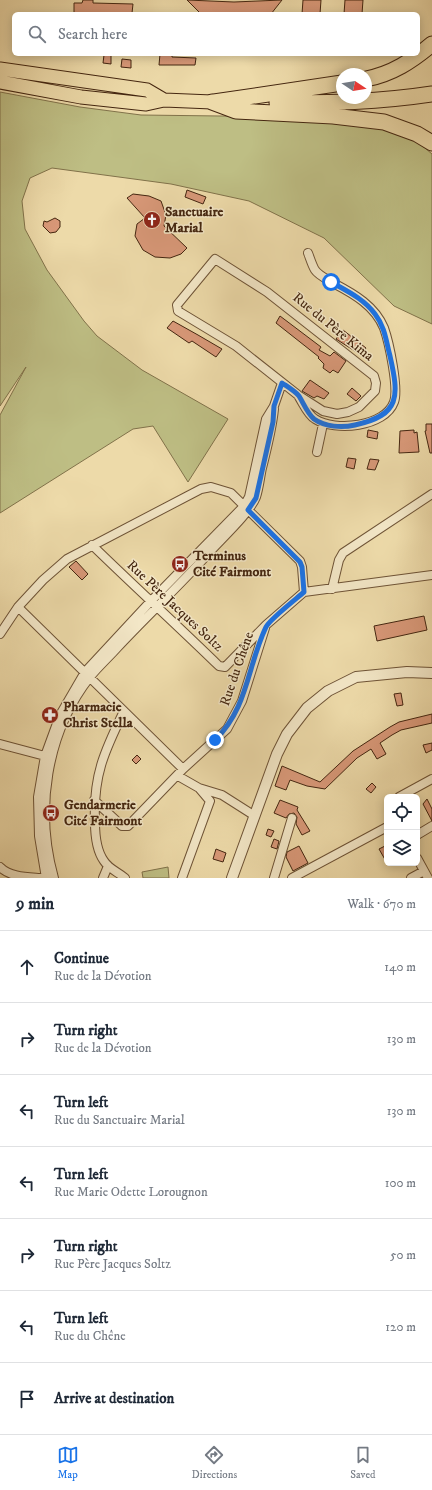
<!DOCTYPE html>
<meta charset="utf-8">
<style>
body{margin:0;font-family:"IM FELL DW Pica",serif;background:#f6f6f7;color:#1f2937}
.controls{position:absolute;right:12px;bottom:12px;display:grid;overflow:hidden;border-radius:6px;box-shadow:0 2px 10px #0003}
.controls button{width:36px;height:36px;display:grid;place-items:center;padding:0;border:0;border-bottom:1px solid #e0e1e3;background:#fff;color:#1f2937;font:20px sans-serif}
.compass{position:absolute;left:336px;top:68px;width:36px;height:36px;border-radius:50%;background:#fff;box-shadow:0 2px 10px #0003;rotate:102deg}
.stop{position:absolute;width:12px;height:12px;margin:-9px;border:3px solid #1a73e8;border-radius:50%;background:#fff}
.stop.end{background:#1a73e8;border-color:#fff;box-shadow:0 1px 4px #0008}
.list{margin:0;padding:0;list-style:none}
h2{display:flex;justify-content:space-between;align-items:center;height:52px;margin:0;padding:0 16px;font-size:17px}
h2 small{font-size:13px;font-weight:400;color:#747a83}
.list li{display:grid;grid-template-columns:26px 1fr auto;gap:12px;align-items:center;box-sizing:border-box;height:72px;padding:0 16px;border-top:1px solid #e0e1e3}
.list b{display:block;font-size:15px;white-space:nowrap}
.list p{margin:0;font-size:13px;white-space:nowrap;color:#747a83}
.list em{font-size:13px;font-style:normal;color:#747a83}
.icon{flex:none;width:22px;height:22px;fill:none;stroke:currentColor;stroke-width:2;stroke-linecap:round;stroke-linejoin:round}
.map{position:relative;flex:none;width:432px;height:878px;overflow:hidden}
.search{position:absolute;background:#fff;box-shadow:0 2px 10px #0003;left:12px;right:12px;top:12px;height:44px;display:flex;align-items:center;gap:10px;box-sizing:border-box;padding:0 14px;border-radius:6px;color:#747a83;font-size:15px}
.sheet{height:556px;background:#fff}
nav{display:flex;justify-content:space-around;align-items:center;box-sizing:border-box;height:56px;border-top:1px solid #e0e1e3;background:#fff;font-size:11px;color:#747a83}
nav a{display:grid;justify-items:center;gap:2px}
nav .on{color:#1a73e8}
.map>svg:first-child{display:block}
.green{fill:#bebe84;stroke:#81724a}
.building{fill:#d89878;stroke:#442610}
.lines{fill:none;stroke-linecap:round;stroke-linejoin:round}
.minor-casing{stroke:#6e5336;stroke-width:10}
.tertiary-casing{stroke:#6e5336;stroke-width:12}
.primary-casing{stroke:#442610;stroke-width:15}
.motorway-casing{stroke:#442610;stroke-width:17}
.minor{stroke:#f3e7c7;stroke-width:8}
.tertiary{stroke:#f3e7c7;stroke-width:10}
.primary{stroke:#eddaa9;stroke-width:13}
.motorway{stroke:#eddaa9;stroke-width:15}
.route{stroke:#1a73e8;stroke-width:5}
.labels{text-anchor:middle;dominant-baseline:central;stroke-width:3;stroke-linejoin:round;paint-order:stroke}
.poi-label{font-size:14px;font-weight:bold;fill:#442610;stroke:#f3e7c7;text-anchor:start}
.street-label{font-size:14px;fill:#442610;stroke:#f3e7c7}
</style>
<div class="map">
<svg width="432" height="878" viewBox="0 0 432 878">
<rect width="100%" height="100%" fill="#eddaa9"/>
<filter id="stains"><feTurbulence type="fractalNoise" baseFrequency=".005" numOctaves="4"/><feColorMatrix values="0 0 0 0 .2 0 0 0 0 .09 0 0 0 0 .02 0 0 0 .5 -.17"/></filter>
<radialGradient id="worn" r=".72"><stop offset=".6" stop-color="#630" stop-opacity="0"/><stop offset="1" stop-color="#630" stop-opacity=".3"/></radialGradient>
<path class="green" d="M0,92L80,107L141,115L298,117L380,124L412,137L432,154V324L394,306L324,238L249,201L171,184L52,168L30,178L22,201L25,229L47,270L84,321L97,336L142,370L228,419L188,482L153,426L133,429L0,513V415L26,367L0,406Z
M168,867L169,878H143L142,872Z"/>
<path class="building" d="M83,0H93V3L133,4L132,13H74V3H82Z
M187,0L234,2L282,0L271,14H201Z
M303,0H321L320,14H302Z
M345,0H363L362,14H344Z
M160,54H172V57L196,58L195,65H159Z
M104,55H111V64L103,63Z
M122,59L131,60V68L121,67Z
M187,190L206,197L203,204L185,197Z
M133,194L149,196L161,201L166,215L164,226L187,248L181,254L170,258L155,257L143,250L135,236L137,224L145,218L127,198Z
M55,218L60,221V227L56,232L50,233L43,226L44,221L47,222Z
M280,316L321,347L319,350L330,356L334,352L346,361L338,373L333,370L330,373L323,368L324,364L318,358L319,357L276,323Z
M173,321L198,335L222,349L216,357L192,341L189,343L167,328Z
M343,330L366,348L361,355L336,339Z
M310,380L329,393L324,399L317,396L314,398L302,391Z
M352,388L361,396L356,401L347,394Z
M426,424H432V453H430L425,431H426Z
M368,430L378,432L377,439L367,437Z
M414,430V433L417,432L419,452L399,453L400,431Z
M348,458L356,459L354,469L346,467Z
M370,459L379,460L375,470L367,469Z
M76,561L88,574L82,580L69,567Z
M424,616L427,630L377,641L374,626Z
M401,693L403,705L397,706L394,694Z
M432,714V723L401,730L392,735L380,743L386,754L377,759L371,749L357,758L325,789L307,786L290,780L286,790L275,786L282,766L320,782L353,751L390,727L399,722Z
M432,743V750L426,753L423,745Z
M137,755L141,759L136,764L132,760Z
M372,783L376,787L371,793L366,789Z
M427,799L432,809V821L423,804Z
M280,800L298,807L297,810L310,831L302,835L296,824L297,817L294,813L289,814L286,818L274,813Z
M268,829L274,831L271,837L266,835Z
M274,839L279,841L277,849L271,847Z
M387,845V863L379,849Z
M299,846L308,863L293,871L286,857L287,852Z
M216,849L226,853L223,862L213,859Z"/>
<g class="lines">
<g class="minor-casing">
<path id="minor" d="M215,259L267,292L374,376L376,383L375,391L359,407L348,412L337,414L323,411L298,395L236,346L178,311L177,305Z
M299,397C304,405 308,415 315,419C335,432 385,427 394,402C399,389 389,342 384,328C375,306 354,294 335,284C329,280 319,276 315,270C312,265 310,258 308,253
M317,452L323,424
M92,545C134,586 177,625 219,666L225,667L266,625L304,592L432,575
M332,589L339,560L343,553L432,494
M18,607L183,769
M0,634L18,607L43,580L67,559L201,489L211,487L231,493L300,561L302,567L304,592
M124,711C104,752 93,776 95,822C95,835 96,850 104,861C109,869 118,872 125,878
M0,744L45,756
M178,776L199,788L222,795L255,816
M399,797L432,779
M94,800L122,826H128L183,769L227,729L242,701L265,628
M417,835L432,826
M417,858L428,878
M0,867C10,877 26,877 40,878
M46,878L39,836L38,797L45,756L60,715L85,672L150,602L244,506L249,497L266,419L274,406L282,383
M54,878C35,811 46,733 90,677C98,667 108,658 117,648C146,617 178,587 207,555C219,541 250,513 256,497C259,488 260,477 262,468C267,448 272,429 274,409
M103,878L108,866
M182,878L210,801L199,788
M274,878L292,818
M292,878L387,827
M411,878L424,871"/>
</g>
<g class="tertiary-casing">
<path id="tertiary" d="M232,878L277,754L287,734L307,708L328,691L356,677L407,672L432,673"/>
</g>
<g class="primary-casing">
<path id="primary" d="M0,69L147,90L164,100
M0,82L81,97L146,104L164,100L212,102"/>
</g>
<g class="motorway-casing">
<path id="motorway" d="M366,79C392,74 412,61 432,44
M212,102L236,111L333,116L384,122L417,134L432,143
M214,102L342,83
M277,103C329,103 380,102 432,94"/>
</g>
<use href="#minor" class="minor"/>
<use href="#tertiary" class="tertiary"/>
<use href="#primary" class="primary"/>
<use href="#motorway" class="motorway"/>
</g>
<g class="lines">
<path class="route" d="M215,740C248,708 247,667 266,627C270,619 296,599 304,592L302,567L300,562L248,510L256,498L273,422L274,406L282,383C288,387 295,391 299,396C304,404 307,413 314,419C325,427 342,428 355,425C401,415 399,396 390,356C386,341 385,327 375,314C364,299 347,291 331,282"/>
</g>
<defs>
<g id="church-disc" transform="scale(0.9)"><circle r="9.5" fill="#8f2418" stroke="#f3e7c7"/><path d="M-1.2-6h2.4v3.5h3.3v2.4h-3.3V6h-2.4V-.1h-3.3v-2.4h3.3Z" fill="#fff"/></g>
<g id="bus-disc" transform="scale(0.9)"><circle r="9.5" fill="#8f2418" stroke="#f3e7c7"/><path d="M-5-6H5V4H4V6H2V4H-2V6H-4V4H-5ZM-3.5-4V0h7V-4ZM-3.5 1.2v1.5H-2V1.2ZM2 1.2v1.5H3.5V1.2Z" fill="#fff"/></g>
<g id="pharmacy-disc" transform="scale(0.9)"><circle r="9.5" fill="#8f2418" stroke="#f3e7c7"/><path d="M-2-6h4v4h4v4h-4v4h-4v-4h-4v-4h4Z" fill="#fff"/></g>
</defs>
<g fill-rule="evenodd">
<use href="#church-disc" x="152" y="220"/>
<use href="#bus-disc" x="180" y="564"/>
<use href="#pharmacy-disc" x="50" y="715"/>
<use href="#bus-disc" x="51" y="813"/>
</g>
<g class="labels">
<g class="poi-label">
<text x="165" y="212">Sanctuaire<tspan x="165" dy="16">Marial</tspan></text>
<text x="193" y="556">Terminus<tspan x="193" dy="16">Cité Fairmont</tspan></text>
<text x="63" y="707">Pharmacie<tspan x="63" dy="16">Christ Stella</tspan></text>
<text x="64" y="805">Gendarmerie<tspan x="64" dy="16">Cité Fairmont</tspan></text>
</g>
<g class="street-label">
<text transform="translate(333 327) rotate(39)">Rue du Père Kima</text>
<text transform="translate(175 606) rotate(43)">Rue Père Jacques Soltz</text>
<text transform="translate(237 669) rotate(-71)">Rue du Chêne</text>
</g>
</g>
<rect width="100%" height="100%" filter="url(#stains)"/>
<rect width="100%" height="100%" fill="url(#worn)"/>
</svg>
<div class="controls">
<button><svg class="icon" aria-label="locate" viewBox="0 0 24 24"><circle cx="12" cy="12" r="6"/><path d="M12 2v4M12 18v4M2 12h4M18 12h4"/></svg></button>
<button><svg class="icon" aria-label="layers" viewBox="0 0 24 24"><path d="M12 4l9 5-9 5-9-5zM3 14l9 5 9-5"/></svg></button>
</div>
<svg class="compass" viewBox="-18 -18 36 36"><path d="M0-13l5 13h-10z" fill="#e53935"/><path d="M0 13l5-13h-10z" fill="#747a83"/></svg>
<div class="stop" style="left:331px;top:282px"></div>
<div class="stop end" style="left:215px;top:740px"></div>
<div class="search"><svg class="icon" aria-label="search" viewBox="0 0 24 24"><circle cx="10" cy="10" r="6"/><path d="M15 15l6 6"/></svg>Search here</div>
</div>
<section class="sheet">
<h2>9 min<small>Walk · 670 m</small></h2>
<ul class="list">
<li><svg class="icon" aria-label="ahead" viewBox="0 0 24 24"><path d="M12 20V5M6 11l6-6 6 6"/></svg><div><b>Continue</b><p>Rue de la Dévotion</p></div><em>140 m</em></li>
<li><svg class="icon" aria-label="right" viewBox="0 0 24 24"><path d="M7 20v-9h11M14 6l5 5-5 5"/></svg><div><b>Turn right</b><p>Rue de la Dévotion</p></div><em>130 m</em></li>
<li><svg class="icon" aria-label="left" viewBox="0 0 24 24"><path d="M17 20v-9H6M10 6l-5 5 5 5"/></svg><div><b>Turn left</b><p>Rue du Sanctuaire Marial</p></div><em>130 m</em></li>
<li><svg class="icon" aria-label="left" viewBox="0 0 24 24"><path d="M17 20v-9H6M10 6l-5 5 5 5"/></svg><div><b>Turn left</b><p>Rue Marie Odette Lorougnon</p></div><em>100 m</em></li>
<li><svg class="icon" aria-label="right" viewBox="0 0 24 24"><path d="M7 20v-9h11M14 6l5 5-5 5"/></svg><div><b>Turn right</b><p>Rue Père Jacques Soltz</p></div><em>50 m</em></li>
<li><svg class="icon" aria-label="left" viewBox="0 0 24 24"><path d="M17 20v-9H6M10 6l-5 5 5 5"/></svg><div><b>Turn left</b><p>Rue du Chêne</p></div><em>120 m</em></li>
<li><svg class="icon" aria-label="arrive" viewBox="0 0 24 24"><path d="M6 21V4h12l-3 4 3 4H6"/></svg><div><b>Arrive at destination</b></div></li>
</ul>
</section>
<nav>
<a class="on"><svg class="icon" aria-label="map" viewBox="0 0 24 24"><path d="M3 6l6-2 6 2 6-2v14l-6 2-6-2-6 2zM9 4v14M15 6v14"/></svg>Map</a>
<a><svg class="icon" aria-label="directions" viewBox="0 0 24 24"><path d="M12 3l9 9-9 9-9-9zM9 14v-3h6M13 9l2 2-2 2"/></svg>Directions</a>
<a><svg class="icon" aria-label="saved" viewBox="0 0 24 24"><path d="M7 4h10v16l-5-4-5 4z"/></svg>Saved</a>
</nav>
